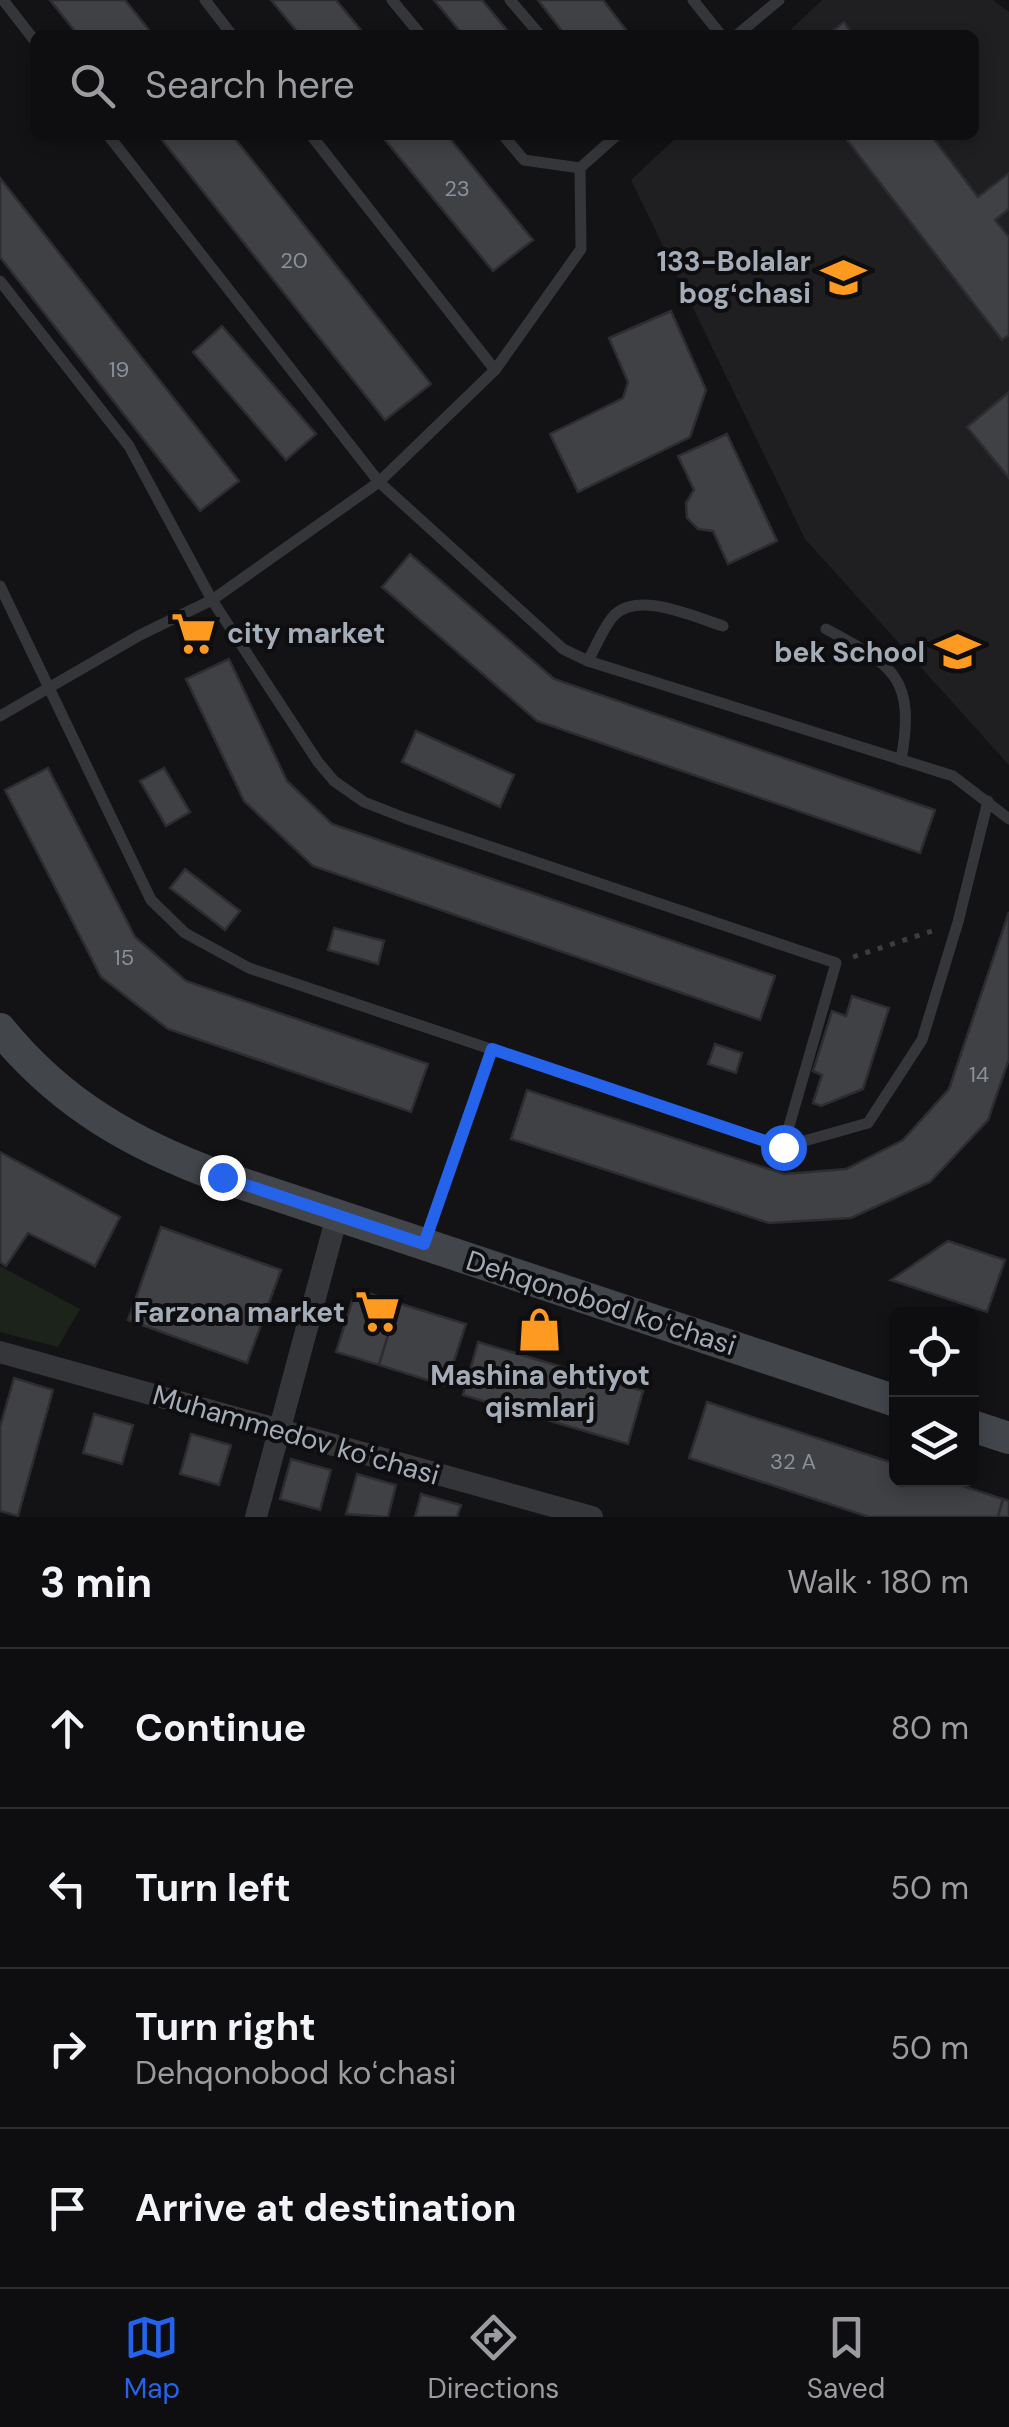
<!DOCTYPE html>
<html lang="en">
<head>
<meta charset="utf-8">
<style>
  body { margin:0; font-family:"DM Sans",sans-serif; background:#1c1c1e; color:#f1f3f6 }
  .controls { position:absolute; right:30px; bottom:30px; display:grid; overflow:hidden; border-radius:15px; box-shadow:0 5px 15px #0003 }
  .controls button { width:90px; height:90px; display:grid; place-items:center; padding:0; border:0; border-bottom:2px solid #2e2e30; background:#0e0e10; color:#f1f3f6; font:50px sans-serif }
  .stop { position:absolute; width:30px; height:30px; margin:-22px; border:8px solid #2563eb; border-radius:50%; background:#fff }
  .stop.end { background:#2563eb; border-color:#fff; box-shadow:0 2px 10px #0008 }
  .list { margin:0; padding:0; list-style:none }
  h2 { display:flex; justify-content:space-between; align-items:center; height:130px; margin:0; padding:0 40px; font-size:42px }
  h2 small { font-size:32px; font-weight:400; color:#9b9c9f }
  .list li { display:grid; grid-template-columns:65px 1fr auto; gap:30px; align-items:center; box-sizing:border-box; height:160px; padding:0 40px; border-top:2px solid #2e2e30 }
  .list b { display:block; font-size:38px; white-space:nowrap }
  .list p { margin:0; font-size:32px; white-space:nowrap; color:#9b9c9f }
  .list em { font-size:32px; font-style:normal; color:#9b9c9f }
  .icon { flex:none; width:55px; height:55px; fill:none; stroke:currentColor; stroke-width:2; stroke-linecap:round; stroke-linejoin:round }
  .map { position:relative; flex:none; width:1009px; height:1517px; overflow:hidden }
  .search { position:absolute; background:#0e0e10; box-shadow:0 5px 15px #0003; left:30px; right:30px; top:30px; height:110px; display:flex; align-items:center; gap:25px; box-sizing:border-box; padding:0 35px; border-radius:15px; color:#9b9c9f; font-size:38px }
  .sheet { height:770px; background:#0e0e10 }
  nav { display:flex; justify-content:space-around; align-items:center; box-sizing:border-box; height:140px; border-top:2px solid #2e2e30; background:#0e0e10; font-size:28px; color:#9b9c9f }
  nav a { display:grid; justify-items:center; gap:5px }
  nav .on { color:#2563eb }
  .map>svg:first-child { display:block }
  .built { fill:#1f1f22 }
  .green { fill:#1b231b }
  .building { fill:#3f4145; stroke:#2d2d31; stroke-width:2.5 }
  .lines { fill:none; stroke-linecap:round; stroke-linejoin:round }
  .path { stroke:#3a3d41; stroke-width:5; stroke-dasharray:5 8; stroke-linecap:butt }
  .service { stroke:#34363a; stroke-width:11 }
  .minor { stroke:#34363a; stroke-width:22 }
  .secondary { stroke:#42454a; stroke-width:32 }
  .route { stroke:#2563eb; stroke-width:12 }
  .labels { text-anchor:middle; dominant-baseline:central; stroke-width:8; stroke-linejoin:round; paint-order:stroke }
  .number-label { font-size:22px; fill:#8a919a }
  .poi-label { font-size:28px; font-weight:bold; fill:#a3acb7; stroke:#0e0e10; text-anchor:end }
  .street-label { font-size:28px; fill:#a3acb7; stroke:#0e0e10 }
</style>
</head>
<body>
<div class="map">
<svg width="1009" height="1517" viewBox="0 0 1009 1517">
  <rect width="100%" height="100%" fill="#131315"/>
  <polygon class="built" points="822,0 993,0 1009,12 1009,765 805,539 631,180 679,135 974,135 974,35 785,35"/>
  <polygon class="green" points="0,1266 80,1309 58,1347 0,1332"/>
  <g class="building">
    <polygon points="50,0 125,0 153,35 78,35"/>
    <polygon points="271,0 336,0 365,35 300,35"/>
    <polygon points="434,0 482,0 511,35 463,35"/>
    <polygon points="538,0 603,0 630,35 565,35"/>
    <polygon points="844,22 853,35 827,35"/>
    <polygon points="158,135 232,135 431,384 385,420"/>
    <polygon points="381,135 447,135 533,240 493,271"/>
    <polygon points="843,135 931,135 978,197 1009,173 1009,209 995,220 1009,237 1009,335 1002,340"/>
    <polygon points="0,178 239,481 200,511 0,257"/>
    <polygon points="671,311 706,390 690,437 578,492 550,434 623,398 628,382 609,338"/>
    <polygon points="222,326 316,434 286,460 193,352"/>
    <polygon points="1009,392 1009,478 967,427"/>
    <polygon points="727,434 777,541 728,564 713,531 698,529 687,518 686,503 694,490 678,456"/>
    <polygon points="410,554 554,679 935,810 920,853 537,721 382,587"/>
    <polygon points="229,659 287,781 332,824 775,976 760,1020 313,866 244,801 186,679"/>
    <polygon points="416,731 514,775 500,807 402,762"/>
    <polygon points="48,768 135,937 186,981 428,1064 411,1112 168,1029 101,977 5,790"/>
    <polygon points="164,768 190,812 166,826 140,781"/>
    <polygon points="185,869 240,911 225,930 170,888"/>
    <polygon points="1009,912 1009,1059 988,1120 930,1182 851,1218 769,1223 511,1139 527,1090 784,1174 846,1169 903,1140 949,1089"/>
    <polygon points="334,928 384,941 378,964 328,950"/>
    <polygon points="852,996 889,1008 863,1089 821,1106 813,1103 822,1075 813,1071 832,1011 846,1016"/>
    <polygon points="715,1044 742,1053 736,1073 708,1064"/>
    <polygon points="0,1152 120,1217 95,1266 28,1233 6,1266 0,1262"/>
    <polygon points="161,1227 281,1270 247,1363 128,1320"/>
    <polygon points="948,1241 1005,1260 987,1312 891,1280"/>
    <polygon points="356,1289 398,1303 379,1365 336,1352"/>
    <polygon points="398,1303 466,1324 446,1386 379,1365"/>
    <polygon points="478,1342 643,1391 628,1444 463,1395"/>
    <polygon points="14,1378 53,1390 18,1516 0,1511 0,1427"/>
    <polygon points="707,1402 896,1464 896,1480 944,1480 1003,1499 998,1517 869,1517 689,1458"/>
    <polygon points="94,1414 133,1425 122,1464 83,1453"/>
    <polygon points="191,1434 231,1445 219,1485 180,1474"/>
    <polygon points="291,1459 331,1470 320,1510 280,1499"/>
    <polygon points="357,1474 396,1485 388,1517 346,1514"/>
    <polygon points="421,1494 461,1505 457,1517 415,1517"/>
    <polygon points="1003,1499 1009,1501 1009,1517 998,1517"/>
  </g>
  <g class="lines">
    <polyline class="path" points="853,957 938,929"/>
    <g class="service">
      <polyline points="3,0 35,41"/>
      <polyline points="205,0 232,35"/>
      <polyline points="392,0 421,35"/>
      <polyline points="510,0 540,35"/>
      <polyline points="693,0 721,35"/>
      <polyline points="737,35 779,0"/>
      <polyline points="108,135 379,482 563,649 588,661 953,776 1009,819"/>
      <polyline points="311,135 495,370"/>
      <polyline points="503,135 524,160 580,168"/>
      <polyline points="0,281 129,446 212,600 318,762 334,781 364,802 405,818 836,963 783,1147"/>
      <polyline points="0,586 151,900 185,933 249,968 783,1147 868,1123 922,1040 958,922 988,801"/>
      <path d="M 826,629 C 894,665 916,678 901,760"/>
      <path d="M 588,661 C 595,648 602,631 611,619 C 634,588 694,617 723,626"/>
      <polyline points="0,716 140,635 212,600 379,482 495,370 581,249 580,168 617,135"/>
      <polyline points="424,1243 492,1049"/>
    </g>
    <g class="minor">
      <polyline points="0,1352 592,1517"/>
      <polyline points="256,1517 337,1216"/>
    </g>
    <g class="secondary">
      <path d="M 0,1029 C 60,1103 133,1145 222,1177 L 896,1401"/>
      <polyline points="972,1426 1009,1438"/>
    </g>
  </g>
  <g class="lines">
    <polyline class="route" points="222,1177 424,1244 492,1049 783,1147"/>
  </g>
  <defs>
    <symbol id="school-bare" viewBox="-9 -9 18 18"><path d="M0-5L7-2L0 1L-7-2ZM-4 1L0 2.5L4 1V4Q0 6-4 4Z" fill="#ff9a21" stroke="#0e0e10" stroke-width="2.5" paint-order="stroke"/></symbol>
    <symbol id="supermarket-bare" viewBox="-9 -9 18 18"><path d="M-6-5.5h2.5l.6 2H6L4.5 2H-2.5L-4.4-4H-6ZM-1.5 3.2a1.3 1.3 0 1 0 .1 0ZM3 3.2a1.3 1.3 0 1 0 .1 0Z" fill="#ff9a21" stroke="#0e0e10" stroke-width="2.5" paint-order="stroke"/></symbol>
    <symbol id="shop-bare" viewBox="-9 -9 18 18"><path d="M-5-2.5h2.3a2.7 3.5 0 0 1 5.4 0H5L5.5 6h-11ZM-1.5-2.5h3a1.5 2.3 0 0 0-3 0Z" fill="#ff9a21" stroke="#0e0e10" stroke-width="2.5" paint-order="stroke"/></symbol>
  </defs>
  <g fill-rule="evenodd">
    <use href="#school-bare" x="812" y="246" width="63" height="63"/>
    <use href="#supermarket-bare" x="162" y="602" width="63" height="63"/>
    <use href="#school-bare" x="926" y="620" width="63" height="63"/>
    <use href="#supermarket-bare" x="346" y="1280" width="63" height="63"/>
    <use href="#shop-bare" x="508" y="1298" width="63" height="63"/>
  </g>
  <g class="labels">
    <g class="number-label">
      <text x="457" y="188">23</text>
      <text x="294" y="260">20</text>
      <text x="119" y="369">19</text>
      <text x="124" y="957">15</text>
      <text x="979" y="1074">14</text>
      <text x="793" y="1461">32 A</text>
    </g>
    <g class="poi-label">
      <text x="811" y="261">133-Bolalar<tspan x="811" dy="32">bogʻchasi</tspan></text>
      <text x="227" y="633" text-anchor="start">city market</text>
      <text x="925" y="652">bek School</text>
      <text x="345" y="1312">Farzona market</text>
      <text x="540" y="1375" text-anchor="middle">Mashina ehtiyot<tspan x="540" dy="32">qismlarj</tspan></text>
    </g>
    <g class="street-label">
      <text transform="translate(601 1303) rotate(18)">Dehqonobod koʻchasi</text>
      <text transform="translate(296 1435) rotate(16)">Muhammedov koʻchasi</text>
    </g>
  </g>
</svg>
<div class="controls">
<button><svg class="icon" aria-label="locate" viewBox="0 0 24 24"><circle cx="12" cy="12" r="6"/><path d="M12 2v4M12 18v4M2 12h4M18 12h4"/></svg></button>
<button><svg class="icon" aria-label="layers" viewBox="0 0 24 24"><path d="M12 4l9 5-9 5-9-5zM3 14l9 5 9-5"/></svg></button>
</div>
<div class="stop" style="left:783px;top:1147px"></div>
<div class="stop end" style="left:222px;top:1177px"></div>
<div class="search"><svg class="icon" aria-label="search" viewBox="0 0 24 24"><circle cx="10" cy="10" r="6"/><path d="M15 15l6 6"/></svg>Search here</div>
</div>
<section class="sheet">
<h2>3 min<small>Walk · 180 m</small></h2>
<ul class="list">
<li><svg class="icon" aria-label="ahead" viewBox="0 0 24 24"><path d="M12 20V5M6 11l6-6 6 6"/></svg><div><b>Continue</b></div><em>80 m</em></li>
<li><svg class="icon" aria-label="left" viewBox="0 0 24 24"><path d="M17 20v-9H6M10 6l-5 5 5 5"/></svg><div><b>Turn left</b></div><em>50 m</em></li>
<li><svg class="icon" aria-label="right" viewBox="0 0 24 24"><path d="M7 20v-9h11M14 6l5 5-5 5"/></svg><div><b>Turn right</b><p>Dehqonobod koʻchasi</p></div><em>50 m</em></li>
<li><svg class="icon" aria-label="arrive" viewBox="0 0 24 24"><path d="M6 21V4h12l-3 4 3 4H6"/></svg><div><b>Arrive at destination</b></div></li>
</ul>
</section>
<nav>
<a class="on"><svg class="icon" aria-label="map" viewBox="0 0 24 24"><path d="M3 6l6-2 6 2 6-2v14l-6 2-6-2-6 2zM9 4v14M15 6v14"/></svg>Map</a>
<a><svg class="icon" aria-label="directions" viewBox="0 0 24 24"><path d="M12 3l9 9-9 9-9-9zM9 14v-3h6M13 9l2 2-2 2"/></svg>Directions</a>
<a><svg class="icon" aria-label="saved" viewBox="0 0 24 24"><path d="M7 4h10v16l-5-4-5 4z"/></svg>Saved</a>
</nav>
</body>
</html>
